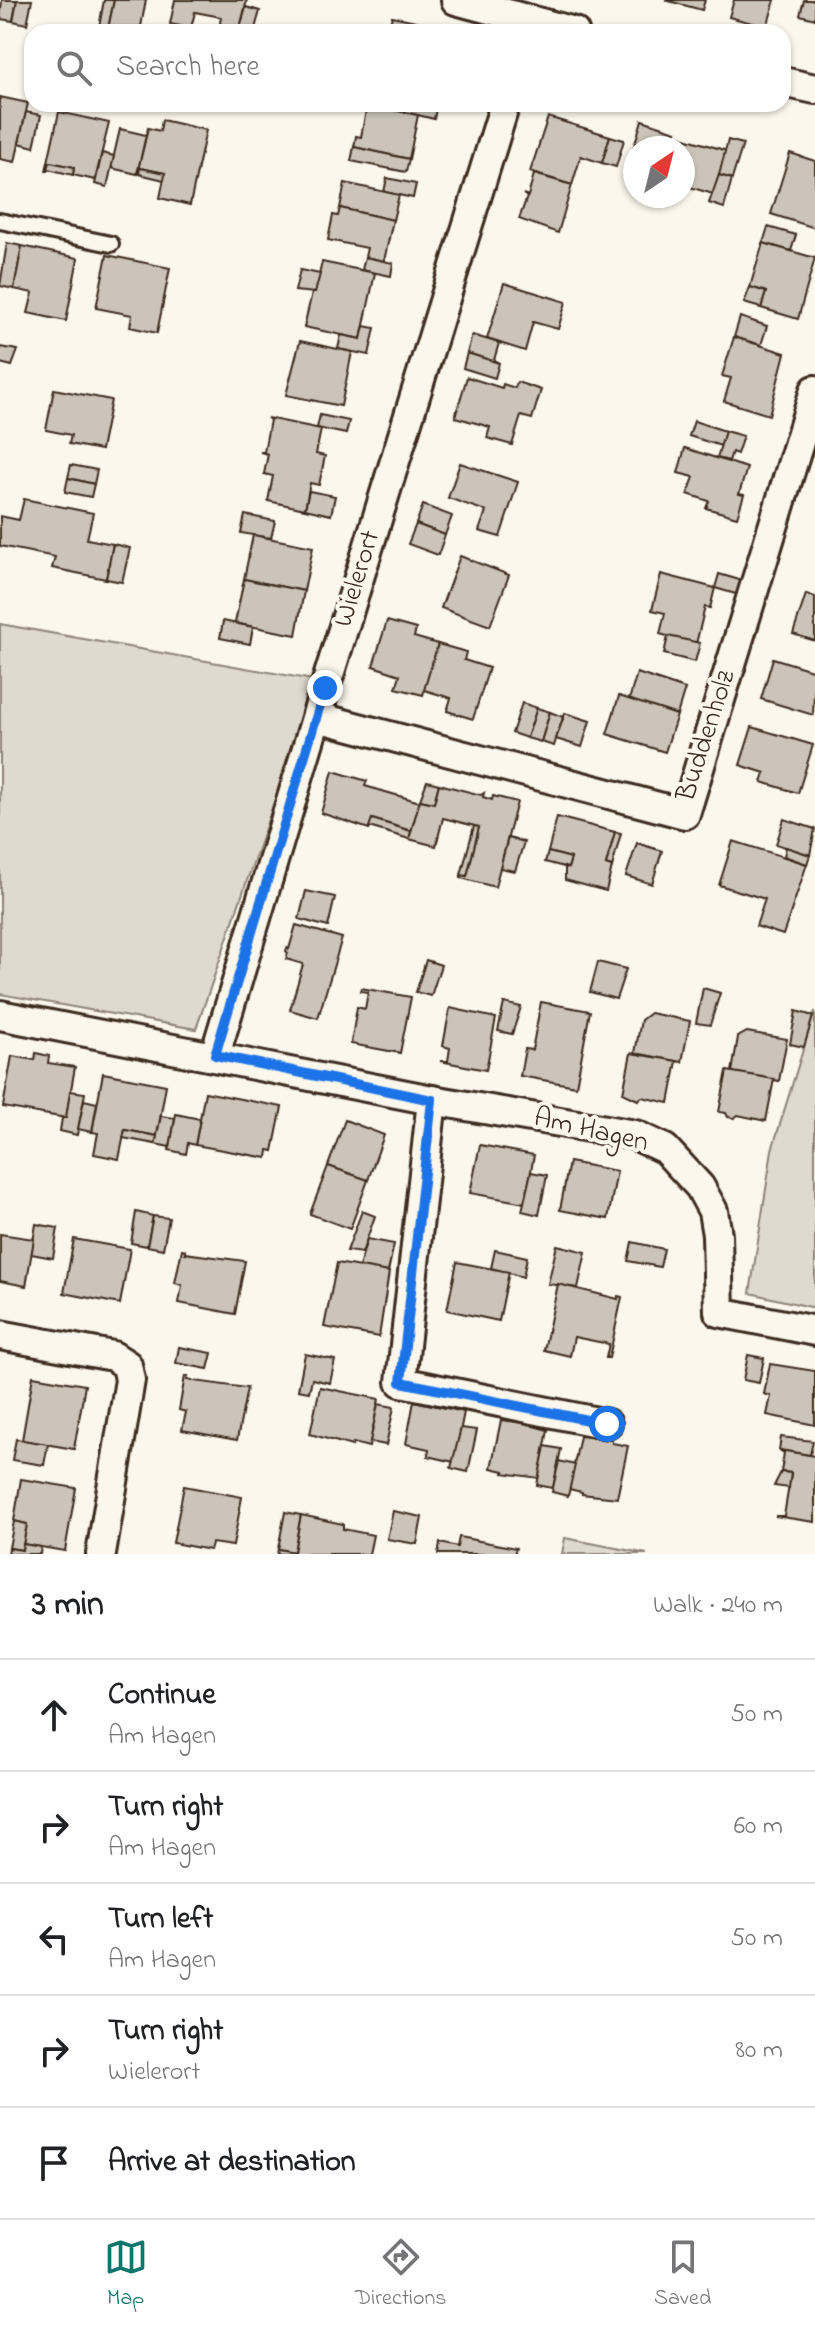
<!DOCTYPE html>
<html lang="en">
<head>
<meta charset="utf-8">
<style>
  body { margin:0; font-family:"Indie Flower",sans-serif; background:#f2f2f2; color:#202124 }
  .compass { position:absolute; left:623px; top:136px; width:72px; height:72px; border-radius:50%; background:#fff; box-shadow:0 2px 6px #0004; rotate:35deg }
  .stop { position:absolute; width:24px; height:24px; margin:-18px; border:6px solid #1a73e8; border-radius:50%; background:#fff }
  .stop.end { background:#1a73e8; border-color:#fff; box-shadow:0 2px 8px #0008 }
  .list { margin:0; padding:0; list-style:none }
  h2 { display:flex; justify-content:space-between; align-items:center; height:104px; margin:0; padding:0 32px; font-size:34px }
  h2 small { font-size:26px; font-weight:400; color:#757577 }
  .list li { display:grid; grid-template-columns:52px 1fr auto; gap:24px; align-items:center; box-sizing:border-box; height:112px; padding:0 32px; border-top:2px solid #e0e0e0 }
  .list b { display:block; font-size:30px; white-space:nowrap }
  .list p { margin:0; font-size:26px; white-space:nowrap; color:#757577 }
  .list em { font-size:26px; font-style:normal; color:#757577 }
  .icon { flex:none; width:44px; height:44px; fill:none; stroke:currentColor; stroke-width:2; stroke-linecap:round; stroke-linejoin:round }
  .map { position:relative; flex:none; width:815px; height:1554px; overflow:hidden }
  .search { position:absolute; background:#fff; box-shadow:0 2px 6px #0004; left:24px; right:24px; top:24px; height:88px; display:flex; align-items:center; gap:20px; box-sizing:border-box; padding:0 28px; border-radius:24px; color:#757577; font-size:30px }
  .sheet { height:664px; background:#fff }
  nav { display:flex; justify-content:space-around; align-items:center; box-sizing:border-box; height:112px; border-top:2px solid #e0e0e0; background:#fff; font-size:22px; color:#757577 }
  nav a { display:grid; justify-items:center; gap:4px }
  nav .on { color:#0f766e }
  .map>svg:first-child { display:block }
  .green { fill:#dfd9ce; stroke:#8d8276; stroke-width:2 }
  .building { fill:#ccc4b9; stroke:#3b2a1e; stroke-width:2 }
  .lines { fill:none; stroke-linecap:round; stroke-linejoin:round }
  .lane-casing { stroke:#3b2a1e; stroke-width:20 }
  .street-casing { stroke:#3b2a1e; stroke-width:34 }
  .lane { stroke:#fbf7ec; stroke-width:14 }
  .street { stroke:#fbf7ec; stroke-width:28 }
  .route { stroke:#1a73e8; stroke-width:10 }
  .labels { text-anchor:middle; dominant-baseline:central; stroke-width:8; stroke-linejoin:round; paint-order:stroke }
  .street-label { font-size:28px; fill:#3b2a1e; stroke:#fbf7ec }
</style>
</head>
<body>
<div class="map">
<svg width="815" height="1554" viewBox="0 0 815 1554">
  <rect width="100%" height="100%" fill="#fbf7ec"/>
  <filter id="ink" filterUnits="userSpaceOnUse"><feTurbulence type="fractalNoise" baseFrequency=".0125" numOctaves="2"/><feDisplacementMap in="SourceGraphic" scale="16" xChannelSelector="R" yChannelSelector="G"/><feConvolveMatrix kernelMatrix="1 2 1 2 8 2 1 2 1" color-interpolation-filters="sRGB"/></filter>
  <g filter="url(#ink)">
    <g class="green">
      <polygon points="0,624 313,680 304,715 196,1029 0,994"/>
      <polygon points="815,1011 815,1308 750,1293 772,1150"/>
      <polygon points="565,1538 647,1554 562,1554"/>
    </g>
    <g class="building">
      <polygon points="2,0 17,0 13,21 0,19"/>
      <polygon points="17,0 32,0 27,24 13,21"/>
      <polygon points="104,0 114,0 108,29 99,27"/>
      <polygon points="114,0 146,0 140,32 108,29"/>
      <polygon points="175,0 247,0 239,32 239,29 232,27 232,32 219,29 221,17 195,12 191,28 170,24"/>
      <polygon points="665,0 705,0 702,10"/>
      <polygon points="734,0 775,0 767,27 729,17"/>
      <polygon points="804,0 815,0 815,19 800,15"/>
      <polygon points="246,7 260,11 254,32 239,32"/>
      <polygon points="392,16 444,27 443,32 388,32"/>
      <polygon points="0,97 28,103 15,162 0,159"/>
      <polygon points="406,104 437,104 434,119 405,112"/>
      <polygon points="367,105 418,115 409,159 354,147 356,136 361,137"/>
      <polygon points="26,112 41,115 34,147 19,143"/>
      <polygon points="59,112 109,123 95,180 73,175 74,167 50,162 48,171 46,171"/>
      <polygon points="548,117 610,136 602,163 581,156 572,185 530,172"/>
      <polygon points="162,120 206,130 190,205 160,198 165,173 140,168 137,174 148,128 160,131"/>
      <polygon points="642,120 676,131 675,135 727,151 713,194 683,185 683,148 635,148 635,165 629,163"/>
      <polygon points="120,129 146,135 137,174 111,168"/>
      <polygon points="610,136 624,140 616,167 602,163"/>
      <polygon points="728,140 743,144 732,179 719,175"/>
      <polygon points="354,147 409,159 406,172 351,161"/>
      <polygon points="102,153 114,156 107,187 95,184"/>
      <polygon points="790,153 815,161 815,228 771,214"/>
      <polygon points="50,162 74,167 73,175 48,169"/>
      <polygon points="140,168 165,173 164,180 139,174"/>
      <polygon points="534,174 572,185 558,233 519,219 527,197 523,194 528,196"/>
      <polygon points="719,175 732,179 724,208 709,203"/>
      <polygon points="387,178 416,184 413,198 384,192"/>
      <polygon points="345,183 399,195 393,220 340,208"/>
      <polygon points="340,208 393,220 384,261 365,257 367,248 328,240 333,215 338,216"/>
      <polygon points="768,227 796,235 791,251 763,243"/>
      <polygon points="7,243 22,246 14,289 0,286"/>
      <polygon points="763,243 815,258 798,319 761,308 766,292 750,287"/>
      <polygon points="22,246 78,258 66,321 28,313 33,293 14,289"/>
      <polygon points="107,255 170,268 157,333 130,327 132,315 96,308"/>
      <polygon points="365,257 393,263 391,276 362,270"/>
      <polygon points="322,262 375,273 361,339 304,327 312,293 315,293"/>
      <polygon points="300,270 320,274 315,293 295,291"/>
      <polygon points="504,283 566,302 558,329 533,322 525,351 487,339"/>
      <polygon points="750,287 766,292 761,308 744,303"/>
      <polygon points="740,317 767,326 761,345 734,337"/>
      <polygon points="364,326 375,328 369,355 338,349 341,335 361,339"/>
      <polygon points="472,335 499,343 494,360 499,363 467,353"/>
      <polygon points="734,337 785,353 769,415 724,401 731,378 722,376"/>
      <polygon points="300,341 352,352 341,406 286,395"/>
      <polygon points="0,347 18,350 12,366 0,363"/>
      <polygon points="467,353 499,363 495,378 463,368"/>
      <polygon points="467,377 502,388 503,384 515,388 517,382 541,390 532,419 521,416 512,445 487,438 490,427 455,417"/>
      <polygon points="54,389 111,400 101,450 69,444 71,435 46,430"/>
      <polygon points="320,415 349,421 346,434 317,428"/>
      <polygon points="267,418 321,429 316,454 325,456 319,485 310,483 305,509 268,501 273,476 264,474 268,454 260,452 264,452 270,420"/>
      <polygon points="694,421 725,431 721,446 689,436"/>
      <polygon points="725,431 743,436 737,454 732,452 729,461 717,458"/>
      <polygon points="685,448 747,468 739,494 744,495 737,517 706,508 709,501 688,494 694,477 678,473"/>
      <polygon points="460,463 518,482 500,537 479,531 486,511 448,498"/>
      <polygon points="71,465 97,470 94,484 68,478"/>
      <polygon points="68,478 94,484 91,497 65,492"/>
      <polygon points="309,491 335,496 331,515 305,509"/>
      <polygon points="24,499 93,513 87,539 113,544 106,579 52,568 55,557 0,546 0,516 19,520"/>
      <polygon points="423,505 452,516 445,535 416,524"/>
      <polygon points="245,515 275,521 271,538 241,533"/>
      <polygon points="416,524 445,535 438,555 408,544"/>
      <polygon points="253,535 313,547 304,591 244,579"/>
      <polygon points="113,544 130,548 122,582 106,579"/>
      <polygon points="460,556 509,575 490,626 441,608"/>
      <polygon points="661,574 715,588 710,608 705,607 696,644 660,634 665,613 652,610"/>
      <polygon points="719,574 743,581 739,595 715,588"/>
      <polygon points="244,579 304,591 296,635 235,623"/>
      <polygon points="806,594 815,597 815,641 793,634"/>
      <polygon points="223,621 253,627 250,644 220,638"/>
      <polygon points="387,621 416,629 414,637 438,644 423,695 396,688 400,675 373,666"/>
      <polygon points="668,636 700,643 695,662 664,654"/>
      <polygon points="438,644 466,652 464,660 489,668 473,719 447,711 451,698 424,690"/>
      <polygon points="773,658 815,671 813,715 761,699"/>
      <polygon points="637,673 685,689 677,715 629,700"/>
      <polygon points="619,696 677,715 665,752 607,734"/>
      <polygon points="522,703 537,708 527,738 512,733"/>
      <polygon points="537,708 550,712 541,742 527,738"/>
      <polygon points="550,712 563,717 554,746 541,742"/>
      <polygon points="565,713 590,721 582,747 556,739"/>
      <polygon points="752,727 813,745 798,793 762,782 765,773 740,765"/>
      <polygon points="333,771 367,781 365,786 420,802 411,831 372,819 369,829 321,813"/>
      <polygon points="427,781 439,784 434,803 420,800"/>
      <polygon points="439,784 481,795 484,793 483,797 492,800 493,796 517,802 495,887 461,878 461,875 467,876 479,827 443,818 436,846 409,839 420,800 434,803"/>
      <polygon points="557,817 615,832 606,865 612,867 606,891 565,880 565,867 568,868 571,858 548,852"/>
      <polygon points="372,819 411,831 409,839 369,827"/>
      <polygon points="784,819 815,829 810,855 776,844"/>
      <polygon points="474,826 479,827 467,876 461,875"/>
      <polygon points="615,832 621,833 612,867 606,865"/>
      <polygon points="508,838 524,842 515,871 500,868"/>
      <polygon points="733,841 807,864 783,935 756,926 765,899 719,885"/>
      <polygon points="637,843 662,851 652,884 626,876"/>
      <polygon points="786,847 810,855 807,864 784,856"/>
      <polygon points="548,852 571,858 568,868 545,862"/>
      <polygon points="306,891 335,897 328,927 299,919"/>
      <polygon points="296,925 342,938 318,1018 290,1010 303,964 286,959 288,953 286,951 287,948 289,949"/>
      <polygon points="426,960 441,965 431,996 416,992"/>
      <polygon points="598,962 626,969 616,999 590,992"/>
      <polygon points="361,988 411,997 400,1053 351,1044 357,1007 365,1009 368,992 360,991"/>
      <polygon points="703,988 720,993 710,1025 696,1023"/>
      <polygon points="541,1002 590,1011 576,1086 520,1076 525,1049 532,1050"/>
      <polygon points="504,1003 521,1007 512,1034 498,1031"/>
      <polygon points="450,1008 496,1018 486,1070 440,1061 448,1061 450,1048 443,1046"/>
      <polygon points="796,1011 813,1016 804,1047 790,1044"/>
      <polygon points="650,1013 690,1021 682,1062 635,1053 641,1020"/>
      <polygon points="747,1032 787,1039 779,1081 732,1072 738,1037"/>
      <polygon points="36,1053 49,1056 48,1063 75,1067 66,1118 3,1107 12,1056 35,1060"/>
      <polygon points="631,1053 677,1061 669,1103 642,1097 638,1100 623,1093"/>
      <polygon points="727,1071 774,1079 766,1121 738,1115 734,1118 728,1117 726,1113 719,1112"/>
      <polygon points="103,1073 166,1085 157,1136 125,1130 119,1159 94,1154 98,1133 92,1132"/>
      <polygon points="70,1091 85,1093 77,1135 60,1131 62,1118 66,1118"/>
      <polygon points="205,1092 282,1107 273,1151 268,1150 267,1158 195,1145"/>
      <polygon points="84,1100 97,1103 92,1132 78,1129"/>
      <polygon points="176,1114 200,1119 195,1145 188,1143 186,1154 169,1150"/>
      <polygon points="161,1116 175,1118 170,1147 155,1144"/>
      <polygon points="345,1120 384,1135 368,1180 328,1166"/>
      <polygon points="125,1130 157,1136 155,1144 123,1138"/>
      <polygon points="480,1145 534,1155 525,1203 470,1193"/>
      <polygon points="569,1162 617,1171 608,1219 560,1210"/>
      <polygon points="328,1166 368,1180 350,1229 310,1214"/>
      <polygon points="531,1172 547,1175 539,1215 522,1211"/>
      <polygon points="362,1211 375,1216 362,1253 347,1251"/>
      <polygon points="136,1212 153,1216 147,1246 131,1243"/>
      <polygon points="153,1216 169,1218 163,1249 147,1246"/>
      <polygon points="36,1224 58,1228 53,1258 31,1254"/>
      <polygon points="0,1234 34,1239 26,1286 0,1281"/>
      <polygon points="74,1239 130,1249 120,1304 64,1293"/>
      <polygon points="367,1239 394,1244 388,1272 359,1267"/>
      <polygon points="632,1242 664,1249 660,1267 628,1261"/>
      <polygon points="557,1245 586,1252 578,1288 548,1284"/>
      <polygon points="182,1249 185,1250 185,1253 245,1261 235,1314 179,1303 182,1285 175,1283"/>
      <polygon points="495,1250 527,1257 523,1277 491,1268"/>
      <polygon points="457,1262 509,1272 499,1321 447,1310"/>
      <polygon points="337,1263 389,1272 379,1337 324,1327"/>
      <polygon points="558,1284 618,1299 618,1296 622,1297 609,1358 606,1358 609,1344 574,1337 570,1356 544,1350"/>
      <polygon points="179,1347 212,1353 208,1369 176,1363"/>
      <polygon points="305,1354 335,1360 330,1383 312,1379 309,1392 298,1390"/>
      <polygon points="748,1355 764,1358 759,1383 743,1380"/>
      <polygon points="770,1364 815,1371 815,1425 767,1415 771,1396 764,1394"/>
      <polygon points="33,1376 85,1385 74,1449 22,1440"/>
      <polygon points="185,1376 188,1376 187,1380 247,1388 237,1440 182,1430 186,1412 179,1410"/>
      <polygon points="320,1387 379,1399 369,1447 353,1443 352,1446 310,1434"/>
      <polygon points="414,1401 464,1412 454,1462 428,1456 429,1449 406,1444"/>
      <polygon points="378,1404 394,1407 386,1445 370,1442"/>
      <polygon points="501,1420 533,1424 533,1426 548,1430 539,1478 503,1473 504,1471 491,1468"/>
      <polygon points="461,1428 477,1430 468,1472 451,1468"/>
      <polygon points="580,1436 612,1440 612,1443 628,1446 617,1498 582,1494 582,1492 569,1489"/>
      <polygon points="781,1437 813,1441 810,1455 779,1450"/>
      <polygon points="16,1439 48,1444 44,1465 12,1460"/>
      <polygon points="545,1446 561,1449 553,1488 537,1485"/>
      <polygon points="779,1450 815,1456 815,1522 775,1516 784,1516 791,1473 781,1472 784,1453"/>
      <polygon points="559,1461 575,1465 568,1496 552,1492"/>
      <polygon points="781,1472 791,1473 789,1488 774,1486"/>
      <polygon points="21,1479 76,1488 65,1551 23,1544 27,1524 14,1521"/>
      <polygon points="184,1486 242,1497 233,1546 212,1543 210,1550 173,1543"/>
      <polygon points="393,1511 422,1517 417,1544 387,1539"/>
      <polygon points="285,1512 301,1515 294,1552 278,1549"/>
      <polygon points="301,1515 343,1524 343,1529 373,1535 369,1554 277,1554 278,1549 294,1552"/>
      <polygon points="14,1521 27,1524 22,1550 9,1548"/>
      <polygon points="459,1537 516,1548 514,1554 438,1554 440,1543 457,1547"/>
      <polygon points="23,1544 41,1547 40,1554 8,1554 9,1548 22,1550"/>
    </g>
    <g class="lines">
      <defs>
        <polyline id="lane" points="0,221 111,244"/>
        <g id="street">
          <polyline points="456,0 574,32"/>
          <polyline points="783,82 815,89"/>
          <polyline points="317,717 685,814 815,390"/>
          <polyline points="0,1015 432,1100 635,1135 665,1149 700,1187 713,1211 717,1235 719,1312 815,1331"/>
          <polyline points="215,1055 325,688 505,104"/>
          <polyline points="432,1100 401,1382 607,1424"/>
          <polyline points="0,1335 113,1356 127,1365 130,1380 101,1554"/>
        </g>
      </defs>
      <use href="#lane" class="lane-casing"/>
      <use href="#street" class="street-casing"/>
      <use href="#lane" class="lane"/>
      <use href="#street" class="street"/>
    </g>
  </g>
  <g class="lines" filter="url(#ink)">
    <polyline class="route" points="325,688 215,1055 432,1100 401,1382 607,1424"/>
  </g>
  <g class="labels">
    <g class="street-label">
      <text transform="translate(358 579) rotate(-73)">Wielerort</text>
      <text transform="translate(707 736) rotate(-72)">Buddenholz</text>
      <text transform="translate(591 1131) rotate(13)">Am Hagen</text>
    </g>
  </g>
</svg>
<svg class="compass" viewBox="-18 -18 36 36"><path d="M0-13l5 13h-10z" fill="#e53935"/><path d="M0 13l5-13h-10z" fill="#757577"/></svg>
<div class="stop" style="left:607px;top:1424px"></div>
<div class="stop end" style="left:325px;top:688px"></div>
<div class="search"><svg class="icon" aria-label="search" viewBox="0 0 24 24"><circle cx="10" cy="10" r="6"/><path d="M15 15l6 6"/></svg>Search here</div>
</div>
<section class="sheet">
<h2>3 min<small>Walk · 240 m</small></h2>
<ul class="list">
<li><svg class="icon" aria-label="ahead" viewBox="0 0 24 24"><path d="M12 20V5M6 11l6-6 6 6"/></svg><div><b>Continue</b><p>Am Hagen</p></div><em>50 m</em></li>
<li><svg class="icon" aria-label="right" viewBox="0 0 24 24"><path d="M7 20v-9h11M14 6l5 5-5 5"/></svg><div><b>Turn right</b><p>Am Hagen</p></div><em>60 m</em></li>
<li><svg class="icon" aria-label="left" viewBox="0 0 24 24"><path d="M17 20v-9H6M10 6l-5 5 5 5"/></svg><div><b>Turn left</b><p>Am Hagen</p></div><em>50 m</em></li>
<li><svg class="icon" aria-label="right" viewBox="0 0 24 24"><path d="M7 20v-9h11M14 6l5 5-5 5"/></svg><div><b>Turn right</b><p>Wielerort</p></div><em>80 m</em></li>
<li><svg class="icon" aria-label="arrive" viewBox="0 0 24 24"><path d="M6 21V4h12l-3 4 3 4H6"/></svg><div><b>Arrive at destination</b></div></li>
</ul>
</section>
<nav>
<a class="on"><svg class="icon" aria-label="map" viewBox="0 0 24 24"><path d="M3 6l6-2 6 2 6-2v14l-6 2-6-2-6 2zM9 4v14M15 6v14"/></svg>Map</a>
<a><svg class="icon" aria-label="directions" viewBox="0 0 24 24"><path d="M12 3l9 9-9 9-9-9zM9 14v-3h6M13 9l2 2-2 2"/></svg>Directions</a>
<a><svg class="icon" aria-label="saved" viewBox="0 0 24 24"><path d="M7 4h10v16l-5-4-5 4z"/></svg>Saved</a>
</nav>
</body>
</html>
